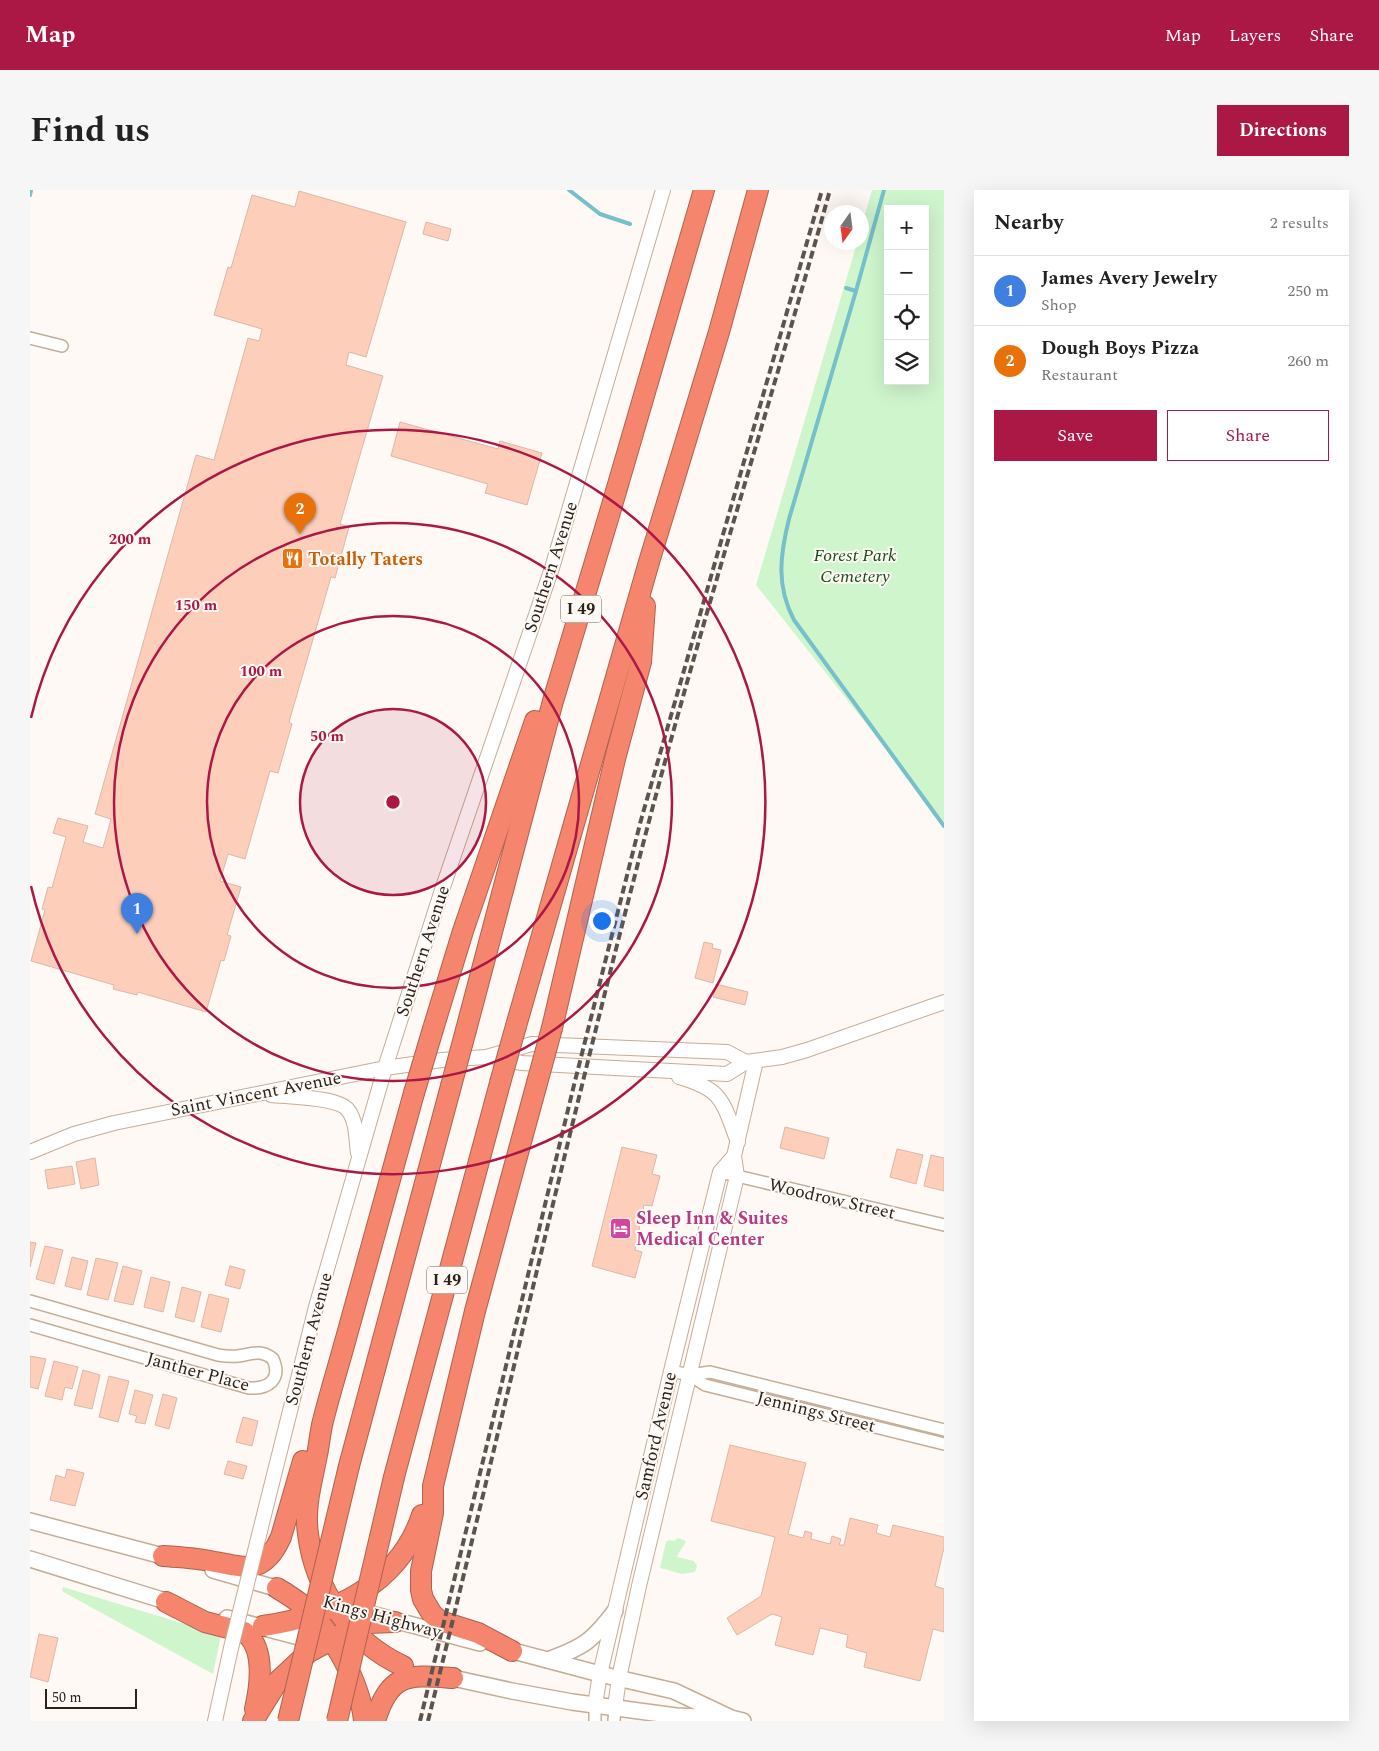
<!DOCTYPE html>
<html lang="en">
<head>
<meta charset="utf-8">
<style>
  body { margin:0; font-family:Spectral,serif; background:#f6f6f6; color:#222 }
  .controls { position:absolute; right:15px; top:15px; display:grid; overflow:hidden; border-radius:0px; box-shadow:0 5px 20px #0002 }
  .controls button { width:45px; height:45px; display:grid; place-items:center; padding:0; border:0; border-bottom:1px solid #e0e0e0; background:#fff; color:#222; font:25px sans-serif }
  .compass { position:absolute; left:794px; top:15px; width:45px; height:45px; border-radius:50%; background:#fff; box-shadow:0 5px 20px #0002; rotate:194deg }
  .scale { position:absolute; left:15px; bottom:12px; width:92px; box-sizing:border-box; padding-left:5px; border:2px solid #2b2219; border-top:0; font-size:14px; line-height:18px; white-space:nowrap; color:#2b2219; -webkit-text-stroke:4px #fef9f4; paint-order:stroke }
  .you { position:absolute; left:571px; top:730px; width:18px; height:18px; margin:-12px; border:4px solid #fff; border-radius:50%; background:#1a73e8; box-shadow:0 0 0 8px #1a73e833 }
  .badge { display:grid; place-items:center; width:32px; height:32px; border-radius:50%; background:#ac1845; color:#fff; font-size:16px; font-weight:700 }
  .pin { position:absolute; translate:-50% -41px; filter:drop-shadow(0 1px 2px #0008) }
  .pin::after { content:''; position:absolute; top:26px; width:18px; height:15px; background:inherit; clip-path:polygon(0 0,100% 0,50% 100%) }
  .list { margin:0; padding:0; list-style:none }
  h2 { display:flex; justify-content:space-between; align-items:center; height:65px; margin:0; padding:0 20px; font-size:21px }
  h2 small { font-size:16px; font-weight:400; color:#767676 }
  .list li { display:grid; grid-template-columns:32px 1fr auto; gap:15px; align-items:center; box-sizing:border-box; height:70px; padding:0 20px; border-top:1px solid #e0e0e0 }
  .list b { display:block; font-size:19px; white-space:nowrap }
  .list p { margin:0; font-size:16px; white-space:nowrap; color:#767676 }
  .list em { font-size:16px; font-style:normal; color:#767676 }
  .actions { display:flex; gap:10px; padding:15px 20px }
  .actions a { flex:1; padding:11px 0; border:1px solid #ac1845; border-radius:0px; text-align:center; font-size:18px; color:#ac1845 }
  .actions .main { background:#ac1845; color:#fff }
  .icon { flex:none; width:28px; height:28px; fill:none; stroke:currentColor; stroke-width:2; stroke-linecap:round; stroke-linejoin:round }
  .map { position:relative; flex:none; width:914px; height:1531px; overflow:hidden; border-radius:0px }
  header { display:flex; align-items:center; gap:30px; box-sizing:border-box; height:70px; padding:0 25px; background:#ac1845; color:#fff }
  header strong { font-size:24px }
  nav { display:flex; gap:28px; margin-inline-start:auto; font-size:18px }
  .intro { display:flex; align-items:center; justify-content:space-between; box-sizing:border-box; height:120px; padding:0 30px }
  h1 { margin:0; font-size:35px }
  .button { padding:12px 22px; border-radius:0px; background:#ac1845; color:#fff; font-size:18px; font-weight:700 }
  main { display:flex; gap:30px; padding:0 30px }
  aside { flex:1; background:#fff; border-radius:0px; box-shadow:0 5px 20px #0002 }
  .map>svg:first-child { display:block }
  .green { fill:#cff5cd; fill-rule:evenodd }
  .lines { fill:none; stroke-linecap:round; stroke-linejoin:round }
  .stream { stroke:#77c0cb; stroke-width:4 }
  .building { fill:#fdcfbb; stroke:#d8b9ab }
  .minor-casing { stroke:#c5ad97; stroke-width:14 }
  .tertiary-casing { stroke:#c5ad97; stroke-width:16 }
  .secondary-casing { stroke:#c5ad97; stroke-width:18 }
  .motorway-casing { stroke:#ae6250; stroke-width:22 }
  .minor { stroke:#fff; stroke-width:11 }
  .tertiary { stroke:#fff; stroke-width:14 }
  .secondary { stroke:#fff; stroke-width:15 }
  .motorway { stroke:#f5856d; stroke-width:20 }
  .rail { stroke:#5d554d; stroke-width:4; stroke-dasharray:8 4; stroke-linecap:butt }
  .tertiary-bridge-casing { stroke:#c5ad97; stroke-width:16; stroke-linecap:butt }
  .motorway-bridge-casing { stroke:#ae6250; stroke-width:22; stroke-linecap:butt }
  .tertiary-bridge { stroke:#fff; stroke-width:14 }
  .motorway-bridge { stroke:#f5856d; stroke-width:20 }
  .ring { fill:none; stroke:#ac1845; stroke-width:2.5 }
  .labels { text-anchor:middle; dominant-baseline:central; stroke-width:4; stroke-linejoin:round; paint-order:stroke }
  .shield { fill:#fef9f4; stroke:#6a625b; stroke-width:1 }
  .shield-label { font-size:16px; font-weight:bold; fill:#2b2219 }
  .park-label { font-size:18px; font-style:italic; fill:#144e17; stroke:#fef9f4 }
  .food-label { font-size:18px; font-weight:bold; fill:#c56008; stroke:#fef9f4; text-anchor:start }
  .street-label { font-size:18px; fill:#2b2219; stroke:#fef9f4 }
  .hotel-label { font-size:18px; font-weight:bold; fill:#b23c85; stroke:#fef9f4; text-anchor:start }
  .centre { fill:#ac1845; stroke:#fef9f4; stroke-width:2.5 }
  .ring-label { font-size:15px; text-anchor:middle; font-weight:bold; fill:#ac1845; stroke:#fef9f4; stroke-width:4; stroke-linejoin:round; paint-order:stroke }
</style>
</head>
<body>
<header>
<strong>Map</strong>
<nav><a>Map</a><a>Layers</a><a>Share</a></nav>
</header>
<div class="intro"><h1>Find us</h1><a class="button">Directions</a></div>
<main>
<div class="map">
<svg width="914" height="1531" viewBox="0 0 914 1531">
  <rect width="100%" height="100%" fill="#fef9f4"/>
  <g class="green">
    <path d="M 842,0 L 914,0 L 914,632 L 726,395 L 827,53 L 832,52 L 832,35 ZM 858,19 L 895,19 L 895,191 L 858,191 Z"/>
    <path d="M 648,1348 L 656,1351 C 654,1357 649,1361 647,1367 L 664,1371 L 667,1376 L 665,1382 L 652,1384 L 630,1378 L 636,1352 L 639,1350 L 644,1351 Z"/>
    <polygon points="33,1397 191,1445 183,1484 37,1404 32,1401"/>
  </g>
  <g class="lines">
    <g class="stream">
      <polyline points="539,0 570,24 600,34"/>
      <path d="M 854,0 L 826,101 L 759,329 C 750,365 746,396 764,430 L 914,636"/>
      <polyline points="0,5 1,0"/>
      <polyline points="816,98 826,101"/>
    </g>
  </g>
  <g class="building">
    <polygon points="269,1 376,32 336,167 319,162 316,175 353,186 310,334 319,337 305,388 301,387 259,532 262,534 248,583 240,581 215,669 198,664 190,691 211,697 197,745 201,746 194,771 191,770 176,822 108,802 107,805 83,799 84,795 1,771 15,720 12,719 18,697 22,698 36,647 23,643 28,628 58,636 53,652 73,658 81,629 65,624 166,265 184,270 218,148 229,151 232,139 184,125 198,77 201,78 222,5 265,17"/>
    <polygon points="396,32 421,39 418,51 393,44"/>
    <polygon points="370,232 468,259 470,251 512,263 497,315 455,303 458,294 361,266"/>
    <polygon points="674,752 683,754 682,758 691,760 683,793 665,788"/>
    <polygon points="686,794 718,802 715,815 683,807"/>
    <polygon points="755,937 799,948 794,969 750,958"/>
    <polygon points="592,957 627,965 622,984 630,986 622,1016 614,1015 605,1060 612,1062 605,1088 562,1076"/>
    <polygon points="867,959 893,965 886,994 860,987"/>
    <polygon points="901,965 914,968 914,1001 894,996"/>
    <polygon points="65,968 69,995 51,999 46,972"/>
    <polygon points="42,976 45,994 18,999 15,980"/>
    <polygon points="0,1052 6,1053 0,1077"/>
    <polygon points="15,1056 33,1060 24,1094 6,1089"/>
    <polygon points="42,1067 58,1071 51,1100 35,1096"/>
    <polygon points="66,1068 88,1073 78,1110 57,1105"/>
    <polygon points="93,1076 112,1081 103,1115 84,1111"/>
    <polygon points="200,1076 215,1080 210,1099 195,1095"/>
    <polygon points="121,1087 140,1092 133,1122 114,1117"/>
    <polygon points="152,1097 171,1102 164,1132 145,1127"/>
    <polygon points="179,1104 199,1109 191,1142 171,1137"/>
    <polygon points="0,1166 16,1169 8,1199 0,1197"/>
    <polygon points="24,1171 48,1177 42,1199 35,1197 32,1210 15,1206"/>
    <polygon points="53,1180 70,1185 62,1219 44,1215"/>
    <polygon points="79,1186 99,1191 88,1232 69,1227"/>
    <polygon points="105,1200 123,1205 115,1234 105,1232 107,1226 99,1224"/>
    <polygon points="133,1204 147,1208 139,1239 125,1235"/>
    <polygon points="213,1227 228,1231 222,1256 206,1252"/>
    <polygon points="700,1255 776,1273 758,1344 773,1348 775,1341 782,1343 781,1349 800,1354 802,1346 811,1349 809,1355 814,1355 820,1328 848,1335 846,1343 860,1347 863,1335 914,1347 914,1358 905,1396 914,1399 914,1442 903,1439 890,1491 834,1477 837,1463 816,1457 818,1445 790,1438 783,1465 745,1455 752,1427 742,1424 707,1445 697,1428 731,1406 745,1347 681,1331"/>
    <polygon points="198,1271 217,1276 213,1289 194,1284"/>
    <polygon points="37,1279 54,1283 45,1316 20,1310 26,1285 35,1288"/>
    <polygon points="9,1444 28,1448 18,1492 0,1487"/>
  </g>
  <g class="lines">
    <defs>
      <g id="minor">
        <polyline points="0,148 32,156"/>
        <polyline points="690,982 914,1035"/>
        <path d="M 0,1111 L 188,1165 C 194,1166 201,1167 208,1166 C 222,1164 231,1159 243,1169 C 252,1190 238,1199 219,1198 L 0,1135"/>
        <polyline points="641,1181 660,1185 675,1195 914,1254"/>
        <polyline points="660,1185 680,1182 914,1240"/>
        <polyline points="565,1515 565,1531"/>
        <polyline points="584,1531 585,1517"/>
      </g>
      <g id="tertiary">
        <polyline points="468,869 492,873 697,884 716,872 752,867 777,860 914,812"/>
        <path d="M 649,887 C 694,900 692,911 708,952"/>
        <path d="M 241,905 C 259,907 308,907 318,920 C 327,932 326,949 328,963"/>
        <polyline points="0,962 44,944 84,933 355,878 412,870 456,867 502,854 697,862 716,872"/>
        <polyline points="230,1341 286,1117 355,878 413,697 522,378 633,0"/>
        <polyline points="565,1515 570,1484 641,1181 690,982 704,966"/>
        <polyline points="585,1517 589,1488 609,1396 707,986 704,966 726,871"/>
        <polyline points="185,1531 201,1458"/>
      </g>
      <g id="secondary">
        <polyline points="0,1331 144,1369"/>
        <polyline points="0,1369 145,1414"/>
        <polyline points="183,1380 256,1401"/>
        <polyline points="300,1413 450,1453"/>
        <polyline points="197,1428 288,1452"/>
        <polyline points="472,1458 570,1484 644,1501 701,1528 713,1531"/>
        <path d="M 518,1470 C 554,1457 562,1451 585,1421"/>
        <polyline points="414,1486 482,1501 542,1512 646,1526 695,1528"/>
      </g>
      <g id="motorway">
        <polyline points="486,836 619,372 689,142 728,0"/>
        <polyline points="522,838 585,569 611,472 615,416"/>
        <polyline points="403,839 433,741 505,531"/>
        <polyline points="436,840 523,511 580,322 674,0"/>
        <polyline points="319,1276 421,896"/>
        <polyline points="364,1287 470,893"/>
        <path d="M 133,1366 C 149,1367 165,1368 180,1371 C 214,1377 233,1387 251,1347 L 273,1271"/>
        <path d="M 247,1398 C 257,1404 267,1410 276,1418 C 302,1442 331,1495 334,1531"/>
        <path d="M 136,1412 L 175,1432 L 214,1442 C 236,1457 230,1497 225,1519"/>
        <path d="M 233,1436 C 301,1426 369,1395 392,1325"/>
        <polyline points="482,1461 448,1443 410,1431 402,1424 393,1409 391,1400 391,1381 403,1323 403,1296 445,1121 507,893"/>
        <path d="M 373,1476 C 321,1452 285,1401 278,1344 C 274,1317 282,1291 287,1265 C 289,1255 290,1245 292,1235 C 298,1210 306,1184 313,1159 C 337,1073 361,988 384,903"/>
        <polyline points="223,1531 248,1491 279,1462 325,1437 339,1433 365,1432"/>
        <path d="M 345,1531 C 360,1482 378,1485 423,1488"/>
      </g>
    </defs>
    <use href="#minor" class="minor-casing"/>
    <use href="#tertiary" class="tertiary-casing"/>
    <use href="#secondary" class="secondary-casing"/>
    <use href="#motorway" class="motorway-casing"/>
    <use href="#minor" class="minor"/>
    <use href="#tertiary" class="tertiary"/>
    <use href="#secondary" class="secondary"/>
    <use href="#motorway" class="motorway"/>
    <g class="rail">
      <polyline points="390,1531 544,895 611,630 792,0"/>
      <path d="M 398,1531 C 472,1232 540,932 618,635 C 674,422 741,212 800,0"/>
    </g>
    <defs>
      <polyline id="tertiary-bridge" points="201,1458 230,1341"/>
      <g id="motorway-bridge">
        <polyline points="470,893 486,836"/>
        <polyline points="507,893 522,838"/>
        <polyline points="421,896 436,840"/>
        <polyline points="384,903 403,839"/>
        <polyline points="258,1531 319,1276"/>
        <polyline points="307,1531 364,1287"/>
      </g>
    </defs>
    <use href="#tertiary-bridge" class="tertiary-bridge-casing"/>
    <use href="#motorway-bridge" class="motorway-bridge-casing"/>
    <use href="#tertiary-bridge" class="tertiary-bridge"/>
    <use href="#motorway-bridge" class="motorway-bridge"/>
  </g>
  <circle cx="363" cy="612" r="93" fill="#ac1845" fill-opacity=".12"/>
  <g class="ring">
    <circle cx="363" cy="612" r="93"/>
    <circle cx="363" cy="612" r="186"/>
    <circle cx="363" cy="612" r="279"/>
    <path d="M1 528A372 372 0 1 1 1 696"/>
  </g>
  <defs>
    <symbol id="restaurant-square" viewBox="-11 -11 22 22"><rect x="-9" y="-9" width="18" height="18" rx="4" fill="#e8710a" stroke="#fef9f4"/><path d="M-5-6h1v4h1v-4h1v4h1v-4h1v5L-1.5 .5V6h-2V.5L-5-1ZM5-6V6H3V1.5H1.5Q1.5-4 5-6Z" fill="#fff"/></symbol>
    <symbol id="hotel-square" viewBox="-11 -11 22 22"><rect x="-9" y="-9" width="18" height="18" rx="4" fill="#d1479c" stroke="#fef9f4"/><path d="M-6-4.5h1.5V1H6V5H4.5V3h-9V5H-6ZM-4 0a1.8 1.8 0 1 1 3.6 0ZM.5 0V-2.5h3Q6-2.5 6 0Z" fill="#fff"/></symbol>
  </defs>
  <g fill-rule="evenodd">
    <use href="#restaurant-square" x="250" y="356" width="25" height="25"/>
    <use href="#hotel-square" x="578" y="1026" width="25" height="25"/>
  </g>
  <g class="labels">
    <g class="shield">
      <rect x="531" y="405.5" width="40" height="27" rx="4"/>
      <rect x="397" y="1076.5" width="40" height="27" rx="4"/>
    </g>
    <g class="shield-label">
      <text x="551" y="419">I 49</text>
      <text x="417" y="1090">I 49</text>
    </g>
    <g class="park-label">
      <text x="825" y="365">Forest Park<tspan x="825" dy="21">Cemetery</tspan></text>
    </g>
    <g class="food-label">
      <text x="278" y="369">Totally Taters</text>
    </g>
    <g class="street-label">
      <text transform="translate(521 377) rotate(-72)">Southern Avenue</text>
      <text transform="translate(393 761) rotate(-72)">Southern Avenue</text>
      <text transform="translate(226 904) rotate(-11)">Saint Vincent Avenue</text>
      <text transform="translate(802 1009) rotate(13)">Woodrow Street</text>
      <text transform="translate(279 1149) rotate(-75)">Southern Avenue</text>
      <text transform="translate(168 1182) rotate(15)">Janther Place</text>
      <text transform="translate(786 1222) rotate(14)">Jennings Street</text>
      <text transform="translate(626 1246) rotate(-77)">Samford Avenue</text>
      <text transform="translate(352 1427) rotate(15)">Kings Highway</text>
    </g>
    <g class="hotel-label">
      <text x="606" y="1028">Sleep Inn &amp; Suites<tspan x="606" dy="21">Medical Center</tspan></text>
    </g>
  </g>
  <circle cx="363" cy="612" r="8" class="centre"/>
  <g class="ring-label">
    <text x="100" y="354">200 m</text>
    <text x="166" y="420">150 m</text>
    <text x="231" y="486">100 m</text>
    <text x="297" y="551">50 m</text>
  </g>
</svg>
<div class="controls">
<button>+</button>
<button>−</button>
<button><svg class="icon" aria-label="locate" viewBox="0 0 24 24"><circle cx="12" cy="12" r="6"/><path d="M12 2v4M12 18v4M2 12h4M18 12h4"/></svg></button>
<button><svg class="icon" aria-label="layers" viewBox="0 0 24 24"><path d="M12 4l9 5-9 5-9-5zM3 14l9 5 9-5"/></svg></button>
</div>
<svg class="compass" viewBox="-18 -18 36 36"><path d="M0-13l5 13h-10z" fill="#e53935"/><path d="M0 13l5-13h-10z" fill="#767676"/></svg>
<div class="scale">50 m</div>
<div class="you"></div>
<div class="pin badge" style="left:107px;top:744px;background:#3f7fe0">1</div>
<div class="pin badge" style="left:270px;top:344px;background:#e8710a">2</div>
</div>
<aside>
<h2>Nearby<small>2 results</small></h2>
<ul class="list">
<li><span class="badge" style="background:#3f7fe0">1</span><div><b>James Avery Jewelry</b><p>Shop</p></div><em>250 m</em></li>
<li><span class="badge" style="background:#e8710a">2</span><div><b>Dough Boys Pizza</b><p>Restaurant</p></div><em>260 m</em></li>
</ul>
<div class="actions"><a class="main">Save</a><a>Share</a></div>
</aside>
</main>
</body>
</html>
